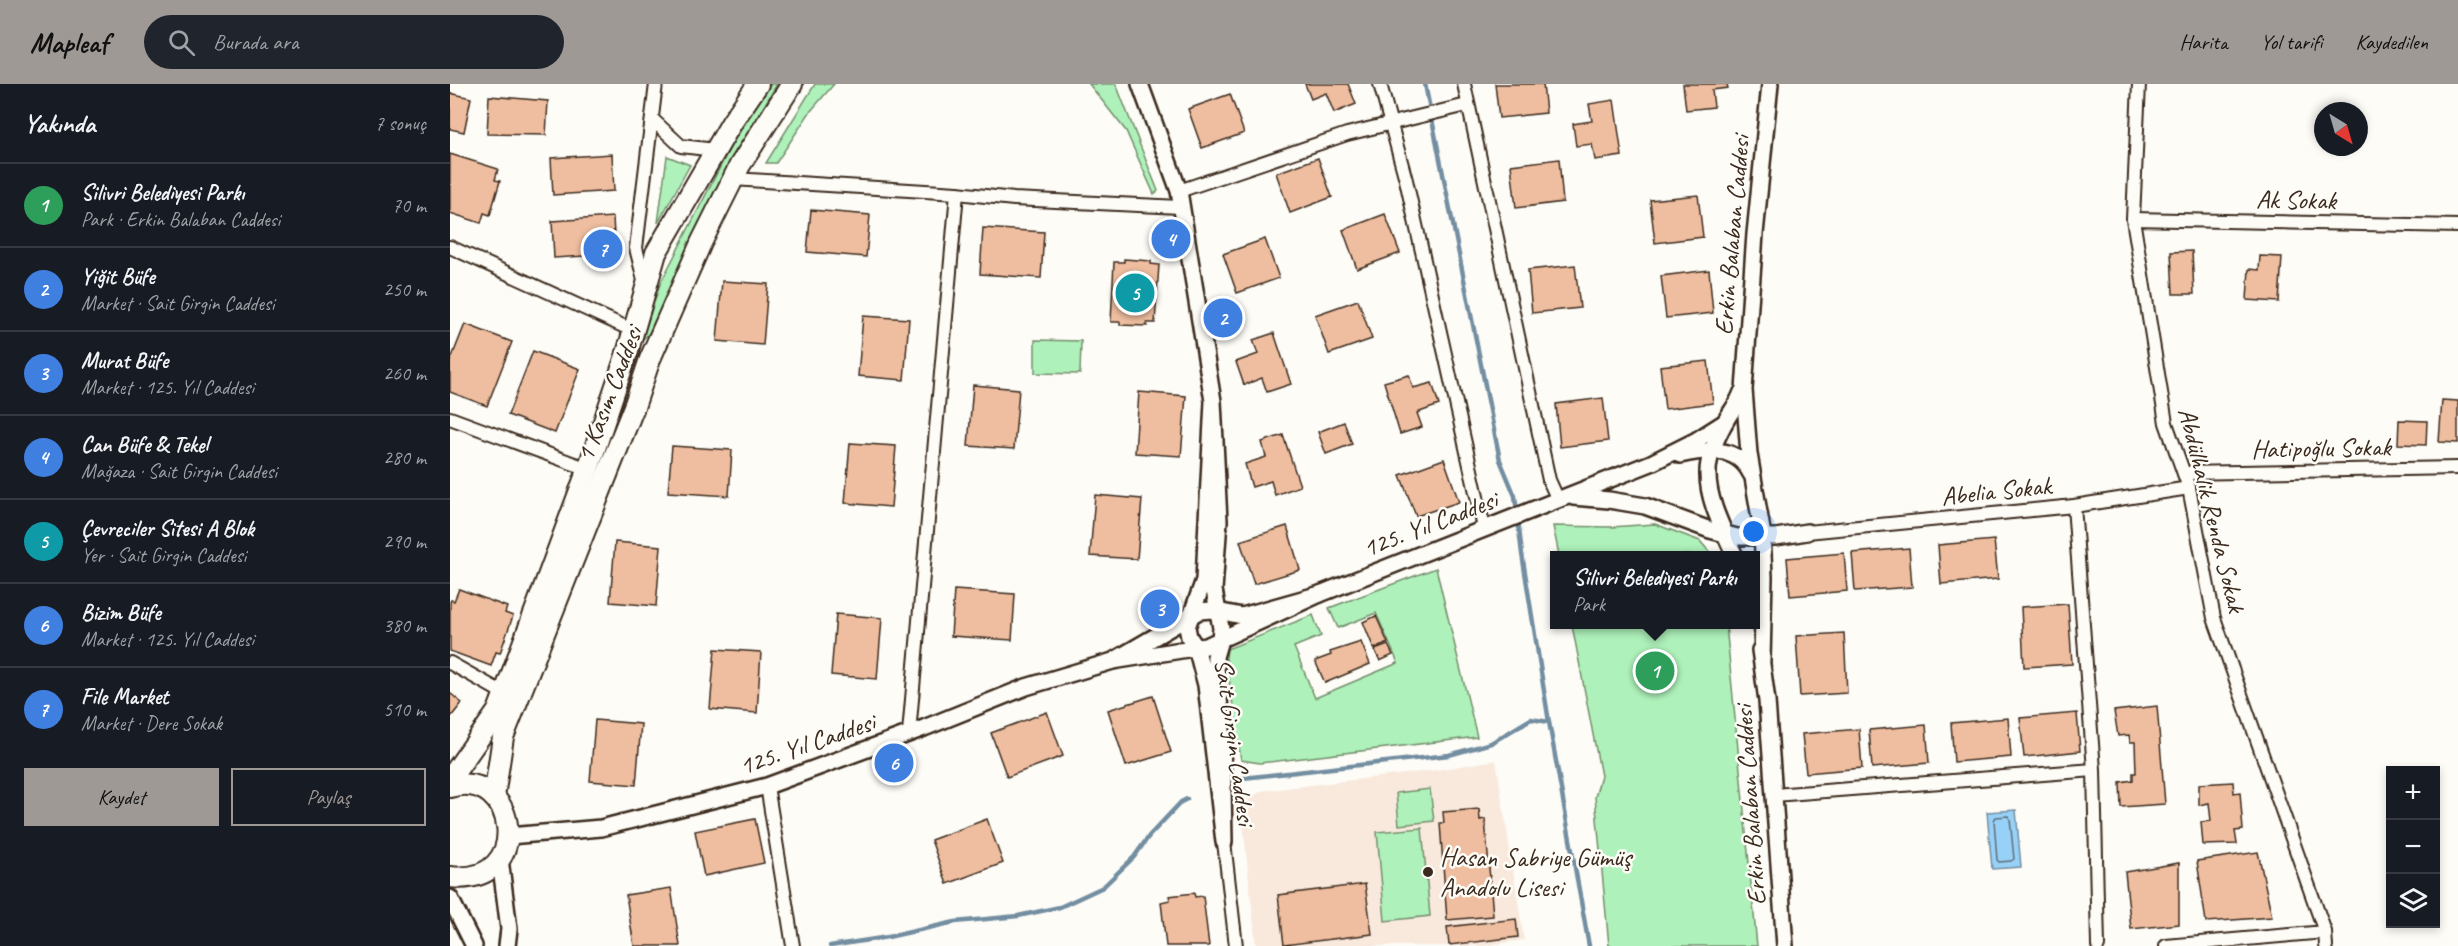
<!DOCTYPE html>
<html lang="tr">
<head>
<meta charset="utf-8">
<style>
  body { margin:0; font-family:Caveat,sans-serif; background:#20242c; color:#f1f3f6 }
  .controls { position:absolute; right:18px; bottom:18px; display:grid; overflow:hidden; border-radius:0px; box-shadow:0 3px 9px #0003 }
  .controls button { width:54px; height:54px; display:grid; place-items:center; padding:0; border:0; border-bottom:2px solid #363941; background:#171b24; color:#f1f3f6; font:30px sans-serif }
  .compass { position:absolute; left:1864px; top:18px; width:54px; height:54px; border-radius:50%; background:#171b24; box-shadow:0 3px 9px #0003; rotate:143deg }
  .you { position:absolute; left:1304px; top:448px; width:21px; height:21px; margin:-15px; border:4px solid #fff; border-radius:50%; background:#1a73e8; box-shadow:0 0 0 9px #1a73e833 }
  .badge { display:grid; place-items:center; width:39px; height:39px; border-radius:50%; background:#9f9995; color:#fff; font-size:20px; font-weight:700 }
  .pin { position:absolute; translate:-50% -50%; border:3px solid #fff; box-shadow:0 2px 6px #0006 }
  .popup { position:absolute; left:1100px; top:467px; width:210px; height:78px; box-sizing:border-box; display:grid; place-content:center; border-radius:0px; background:#171b24; filter:drop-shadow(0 2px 4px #0005); font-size:20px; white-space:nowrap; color:#9ea1a6 }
  .popup b { font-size:22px; color:#f1f3f6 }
  .popup::after { content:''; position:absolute; left:50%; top:100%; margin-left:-12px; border:12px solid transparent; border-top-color:#171b24 }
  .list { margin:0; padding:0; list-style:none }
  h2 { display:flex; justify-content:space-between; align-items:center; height:78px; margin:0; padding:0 24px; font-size:26px }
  h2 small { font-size:20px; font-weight:400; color:#9ea1a6 }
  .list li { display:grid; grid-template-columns:39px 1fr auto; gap:18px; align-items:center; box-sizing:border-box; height:84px; padding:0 24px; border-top:2px solid #363941 }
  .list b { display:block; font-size:22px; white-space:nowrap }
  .list p { margin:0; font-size:20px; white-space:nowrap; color:#9ea1a6 }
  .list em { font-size:20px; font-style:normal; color:#9ea1a6 }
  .actions { display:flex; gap:12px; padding:18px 24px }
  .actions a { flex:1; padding:14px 0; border:2px solid #9f9995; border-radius:0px; text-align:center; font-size:21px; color:#9f9995 }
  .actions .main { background:#9f9995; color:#111 }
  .icon { flex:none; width:33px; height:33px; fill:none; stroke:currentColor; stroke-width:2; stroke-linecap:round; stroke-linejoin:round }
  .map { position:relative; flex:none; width:2008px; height:862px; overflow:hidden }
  header { display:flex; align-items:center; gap:36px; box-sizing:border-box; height:84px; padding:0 30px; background:#9f9995; color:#111 }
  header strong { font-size:28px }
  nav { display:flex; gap:33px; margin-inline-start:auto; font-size:21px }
  .search { width:420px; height:54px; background:#20242c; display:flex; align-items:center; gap:15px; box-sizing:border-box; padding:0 21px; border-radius:33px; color:#9ea1a6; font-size:22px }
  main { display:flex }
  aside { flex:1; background:#171b24 }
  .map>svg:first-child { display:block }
  .built { fill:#f9e9dd }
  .green { fill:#aef1ba; stroke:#748e6c; stroke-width:1.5 }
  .water { fill:#98d1f8; stroke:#738ea1; stroke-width:1.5 }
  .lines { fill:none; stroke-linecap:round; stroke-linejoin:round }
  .shore { stroke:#606d75; stroke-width:1.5 }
  .stream { stroke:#738ea1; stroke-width:4.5 }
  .building { fill:#efbea0; stroke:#3b2a1e; stroke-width:1.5 }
  .minor-casing { stroke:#3b2a1e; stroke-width:16 }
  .tertiary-casing { stroke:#3b2a1e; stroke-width:20 }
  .primary-casing { stroke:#3b2a1e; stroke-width:24 }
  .minor { stroke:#fdfcf7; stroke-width:12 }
  .tertiary { stroke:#fdfcf7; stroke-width:15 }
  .primary { stroke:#fdfcf7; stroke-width:20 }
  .poi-dot { fill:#3b2a1e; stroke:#fdfcf7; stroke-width:2 }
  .labels { text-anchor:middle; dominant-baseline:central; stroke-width:5; stroke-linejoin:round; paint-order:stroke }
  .street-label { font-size:26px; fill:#3b2a1e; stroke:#fdfcf7 }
  .poi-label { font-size:26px; fill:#3b2a1e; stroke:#fdfcf7; text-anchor:start }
</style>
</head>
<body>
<header>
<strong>Mapleaf</strong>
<div class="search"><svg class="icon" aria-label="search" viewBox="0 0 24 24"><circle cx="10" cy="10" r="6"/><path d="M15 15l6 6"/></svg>Burada ara</div>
<nav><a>Harita</a><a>Yol tarifi</a><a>Kaydedilen</a></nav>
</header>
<main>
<aside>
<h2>Yakında<small>7 sonuç</small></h2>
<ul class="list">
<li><span class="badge" style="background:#2e9e5b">1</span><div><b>Silivri Belediyesi Parkı</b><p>Park · Erkin Balaban Caddesi</p></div><em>70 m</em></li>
<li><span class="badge" style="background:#3f7fe0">2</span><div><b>Yiğit Büfe</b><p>Market · Sait Girgin Caddesi</p></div><em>250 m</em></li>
<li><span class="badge" style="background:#3f7fe0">3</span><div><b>Murat Büfe</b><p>Market · 125. Yıl Caddesi</p></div><em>260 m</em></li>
<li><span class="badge" style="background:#3f7fe0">4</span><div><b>Can Büfe &amp; Tekel</b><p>Mağaza · Sait Girgin Caddesi</p></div><em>280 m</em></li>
<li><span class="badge" style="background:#0f9aa8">5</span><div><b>Çevreciler Sitesi A Blok</b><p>Yer · Sait Girgin Caddesi</p></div><em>290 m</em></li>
<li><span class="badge" style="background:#3f7fe0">6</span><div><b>Bizim Büfe</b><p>Market · 125. Yıl Caddesi</p></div><em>380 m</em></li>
<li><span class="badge" style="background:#3f7fe0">7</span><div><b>File Market</b><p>Market · Dere Sokak</p></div><em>510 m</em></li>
</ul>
<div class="actions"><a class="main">Kaydet</a><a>Paylaş</a></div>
</aside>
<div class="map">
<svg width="2008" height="862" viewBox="0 0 2008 862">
  <rect width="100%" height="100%" fill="#fdfcf7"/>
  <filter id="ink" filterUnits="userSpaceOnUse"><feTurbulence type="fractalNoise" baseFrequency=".0167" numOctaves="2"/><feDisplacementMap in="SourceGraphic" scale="12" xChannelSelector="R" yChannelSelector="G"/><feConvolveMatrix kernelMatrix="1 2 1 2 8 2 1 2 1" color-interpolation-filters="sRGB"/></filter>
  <g filter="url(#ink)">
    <polygon class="built" points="1046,676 1074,856 1034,862 806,862 791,721 811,707 987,686"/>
    <g class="green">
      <polygon points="321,0 327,0 291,61 199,249 192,256 210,200 283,58"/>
      <polygon points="365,0 384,0 360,28 326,79 316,79"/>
      <polygon points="639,0 666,0 708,107 704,110 676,47"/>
      <polygon points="217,72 240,81 208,139"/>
      <polygon points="585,256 631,257 630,290 585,289"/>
      <polygon points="1205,440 1250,457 1262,471 1109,471 1103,442 1161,443"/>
      <polygon points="986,484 1027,653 810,679 791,676 776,574 777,565 863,531 871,552 844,563 865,614 948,579 926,529 888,544 879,524"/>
      <polygon points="1122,541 1276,541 1307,862 1159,862 1145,713 1151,692"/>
      <polygon points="980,705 984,737 949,741 946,709"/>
      <polygon points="972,744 980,832 935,837 927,748"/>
    </g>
    <polygon class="water" points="1566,726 1571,783 1542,785 1537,728"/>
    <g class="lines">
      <polygon class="shore" points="1558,732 1560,735 1564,775 1561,777 1549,778 1547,776 1544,736 1546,733"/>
      <g class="stream">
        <polyline points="975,0 1050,376 1065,412 1072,470 1099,638 1139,862"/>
        <polyline points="793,694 999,671 1041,659 1081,635 1099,638"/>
        <polyline points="380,862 438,853 505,838 568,832 610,823 653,803 684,773 699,752 731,718 737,715"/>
      </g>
    </g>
    <g class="building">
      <polygon points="855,0 898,0 906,20 884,29 876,9 861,15"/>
      <polygon points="1045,0 1093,0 1096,29 1049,34"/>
      <polygon points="1233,0 1277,0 1278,4 1262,6 1264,23 1236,26"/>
      <polygon points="0,9 21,14 14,48 0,45"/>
      <polygon points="780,10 794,49 752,64 738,25"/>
      <polygon points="39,12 98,17 96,51 37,50"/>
      <polygon points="1164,16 1172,72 1145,76 1142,60 1126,62 1123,40 1142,37 1139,20"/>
      <polygon points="0,70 48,85 45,96 50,97 40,131 34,129 31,139 0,129"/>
      <polygon points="162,70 164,107 103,111 101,74"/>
      <polygon points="868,74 882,113 840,129 826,89"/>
      <polygon points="1109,75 1113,118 1066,124 1061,81"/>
      <polygon points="1248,111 1253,153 1205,159 1200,116"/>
      <polygon points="361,126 420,131 416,173 357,168"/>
      <polygon points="935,130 950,169 907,185 893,146"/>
      <polygon points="163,133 165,170 104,174 102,137"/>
      <polygon points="533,144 594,148 591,194 530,190"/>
      <polygon points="815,155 829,194 787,209 773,170"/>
      <polygon points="1742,167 1744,210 1723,210 1721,168"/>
      <polygon points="1810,172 1832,173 1829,218 1797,216 1799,185 1809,186"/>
      <polygon points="674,175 701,177 701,180 709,181 705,239 697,239 697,242 670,241 670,238 661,238 664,178 674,178"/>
      <polygon points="1125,181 1130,224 1082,229 1078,186"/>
      <polygon points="1259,186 1263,229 1216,234 1211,192"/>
      <polygon points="272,197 318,200 313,261 267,257"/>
      <polygon points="908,216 922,255 879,270 865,231"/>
      <polygon points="413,232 459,235 454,296 408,292"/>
      <polygon points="15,240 62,258 37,322 0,308 0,278"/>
      <polygon points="824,249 841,300 817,308 812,294 794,301 786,278 808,270 803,256"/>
      <polygon points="83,267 130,285 105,349 58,331"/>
      <polygon points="1258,277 1263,319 1215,325 1210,282"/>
      <polygon points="959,291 963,304 982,299 989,321 967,329 972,343 950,350 934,298"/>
      <polygon points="523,301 569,305 564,365 518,362"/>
      <polygon points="689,308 736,312 731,372 685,369"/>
      <polygon points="1153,314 1158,357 1110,363 1106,320"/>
      <polygon points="1992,316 2008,317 2008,359 1989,358"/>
      <polygon points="1949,336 1977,337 1976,361 1948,360"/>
      <polygon points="894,338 902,360 876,370 868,348"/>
      <polygon points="833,351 850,402 825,411 821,397 802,403 795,380 816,373 812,358"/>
      <polygon points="400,359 446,362 441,423 395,419"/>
      <polygon points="222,362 282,366 279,412 218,408"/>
      <polygon points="994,375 1009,418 966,432 950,391"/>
      <polygon points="645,411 692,415 687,475 640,472"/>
      <polygon points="837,442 850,486 804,500 790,457"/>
      <polygon points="1544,456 1548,495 1491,500 1488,461"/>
      <polygon points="165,458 211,462 206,522 160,518"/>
      <polygon points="1459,464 1462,503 1405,507 1402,469"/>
      <polygon points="1394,469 1397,507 1340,512 1337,474"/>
      <polygon points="9,505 57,523 55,529 63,532 50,569 46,568 41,582 0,567 0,518 1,516 4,517"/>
      <polygon points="504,506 565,510 562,556 501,552"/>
      <polygon points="1618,520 1622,580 1574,583 1571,523"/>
      <polygon points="386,530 432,534 427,595 381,591"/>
      <polygon points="926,532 938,559 924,565 913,538"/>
      <polygon points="1394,549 1397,609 1350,612 1346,552"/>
      <polygon points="911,558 920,580 875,599 865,577 881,571 880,568"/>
      <polygon points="938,561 943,571 930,577 925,566"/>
      <polygon points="265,565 311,568 307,629 260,625"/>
      <polygon points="0,609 12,619 0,634"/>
      <polygon points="703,612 721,668 676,682 658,626"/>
      <polygon points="1707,622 1715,720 1671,723 1670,698 1683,696 1683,689 1686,689 1685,658 1680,658 1679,651 1668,652 1664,627"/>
      <polygon points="597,628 613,672 557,693 541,649"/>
      <polygon points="1627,629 1630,667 1574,673 1570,634"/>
      <polygon points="1558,634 1561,673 1504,678 1501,639"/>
      <polygon points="145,636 191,640 186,701 140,697"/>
      <polygon points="1476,641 1479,679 1422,684 1419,646"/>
      <polygon points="1409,645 1412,684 1356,689 1352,650"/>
      <polygon points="451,673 455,688 439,692 435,677"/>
      <polygon points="1783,698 1784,709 1790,708 1793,746 1785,747 1787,760 1753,761 1751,738 1761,737 1759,719 1749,721 1749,700"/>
      <polygon points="1029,725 1030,736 1035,735 1043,832 997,836 990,739 994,739 993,728"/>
      <polygon points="305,735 314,779 254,792 245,747"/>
      <polygon points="537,735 553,779 497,800 481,756"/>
      <polygon points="1808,768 1822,833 1756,838 1747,777"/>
      <polygon points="1729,779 1729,840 1681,845 1675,788"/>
      <polygon points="915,800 922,850 834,861 828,811"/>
      <polygon points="221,804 230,862 184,862 176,811"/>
      <polygon points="744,809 745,813 753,812 759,862 716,862 711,818 720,816 719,812"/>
      <polygon points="1066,835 1068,853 999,861 997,843"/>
    </g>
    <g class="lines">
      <defs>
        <g id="minor">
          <polyline points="930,0 956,96 1034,444"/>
          <polyline points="1014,0 1099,396 1108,416"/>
          <polyline points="1689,0 1683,135 1716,339 1739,404 1764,534 1875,848 1876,862"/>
          <polyline points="202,35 231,62 265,66"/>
          <polyline points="283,95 507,109 564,115 730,123"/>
          <polyline points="729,107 897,50 1017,21"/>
          <polyline points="1683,135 2008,142"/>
          <polyline points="0,163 184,247"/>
          <polyline points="195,200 186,164 206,0"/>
          <polyline points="0,334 138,385"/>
          <polyline points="1734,389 2008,384"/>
          <polyline points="1624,422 1644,686 1648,862"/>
          <polyline points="1357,448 1624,422 1739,404"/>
          <polyline points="0,579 55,610"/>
          <polyline points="459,649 507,109"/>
          <polyline points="317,702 343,862"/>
          <polyline points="1324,711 1644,686"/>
          <polyline points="774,758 786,862"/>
          <polyline points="1716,862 1875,848"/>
        </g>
        <g id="tertiary">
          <polyline points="690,0 729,107 763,317 769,437 764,506 771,544 770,556 765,573 772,646 774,758 756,601 746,563 739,553 737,543 754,496 763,317"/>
          <path d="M 1230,371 C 1256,365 1287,361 1301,390"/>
          <polyline points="1123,413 1159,416 1195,422 1260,446 1287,453 1326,453 1357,448"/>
          <path d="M 1285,472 C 1274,447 1257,416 1258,388 C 1258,373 1267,353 1274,340 C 1280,328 1287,322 1292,308"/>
          <polyline points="870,510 1201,379 1245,357 1275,338"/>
          <polyline points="1310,566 1317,617 1335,862"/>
          <polyline points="1312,576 1314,493 1312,446 1299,370 1294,306 1305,150 1320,0"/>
          <polyline points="59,752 151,744 317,702 474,644 576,603 663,577 756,562 870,510 792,532 762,526 749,527 663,577"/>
          <polyline points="50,775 59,845 57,862"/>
          <polyline points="0,814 24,862"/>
        </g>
        <g id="primary">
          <polyline points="0,695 48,627 138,385 178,266 206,169 282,38 308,0"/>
          <path d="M 0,703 C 68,683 85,803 0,793"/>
          <polyline points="44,713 53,653 185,320 200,275 251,159 290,81 342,0"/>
        </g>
      </defs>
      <use href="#minor" class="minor-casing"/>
      <use href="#tertiary" class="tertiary-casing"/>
      <use href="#primary" class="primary-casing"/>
      <use href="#minor" class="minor"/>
      <use href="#tertiary" class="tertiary"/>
      <use href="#primary" class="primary"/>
    </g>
  </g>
  <circle class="poi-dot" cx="978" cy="788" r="6"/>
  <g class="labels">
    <g class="street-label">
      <text transform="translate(1846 116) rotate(1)">Ak Sokak</text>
      <text transform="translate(1282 151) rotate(-85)">Erkin Balaban Caddesi</text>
      <text transform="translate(159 310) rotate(-69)">1 Kasım Caddesi</text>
      <text transform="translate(1871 364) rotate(-1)">Hatipoğlu Sokak</text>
      <text transform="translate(1546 407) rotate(-6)">Abelia Sokak</text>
      <text transform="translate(1762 426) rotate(76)">Abdülhalik Renda Sokak</text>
      <text transform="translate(980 440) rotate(-21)">125. Yıl Caddesi</text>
      <text transform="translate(785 658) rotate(82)">Sait Girgin Caddesi</text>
      <text transform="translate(357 660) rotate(-19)">125. Yıl Caddesi</text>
      <text transform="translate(1300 721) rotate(-94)">Erkin Balaban Caddesi</text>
    </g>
    <g class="poi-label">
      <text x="990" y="773">Hasan Sabriye Gümüş<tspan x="990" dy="30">Anadolu Lisesi</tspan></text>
    </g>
  </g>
</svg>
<div class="controls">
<button>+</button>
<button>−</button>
<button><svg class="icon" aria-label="layers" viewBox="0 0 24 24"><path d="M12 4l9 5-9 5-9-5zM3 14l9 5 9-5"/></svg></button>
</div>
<svg class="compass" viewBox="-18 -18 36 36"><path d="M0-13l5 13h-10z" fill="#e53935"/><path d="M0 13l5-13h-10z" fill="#9ea1a6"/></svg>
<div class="you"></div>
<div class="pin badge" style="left:1205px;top:587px;background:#2e9e5b">1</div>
<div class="popup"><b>Silivri Belediyesi Parkı</b>Park</div>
<div class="pin badge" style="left:773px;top:234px;background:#3f7fe0">2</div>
<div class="pin badge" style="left:710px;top:525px;background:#3f7fe0">3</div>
<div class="pin badge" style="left:721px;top:155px;background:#3f7fe0">4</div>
<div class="pin badge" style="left:685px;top:209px;background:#0f9aa8">5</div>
<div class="pin badge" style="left:444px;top:679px;background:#3f7fe0">6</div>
<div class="pin badge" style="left:153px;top:165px;background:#3f7fe0">7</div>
</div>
</main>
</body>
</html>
